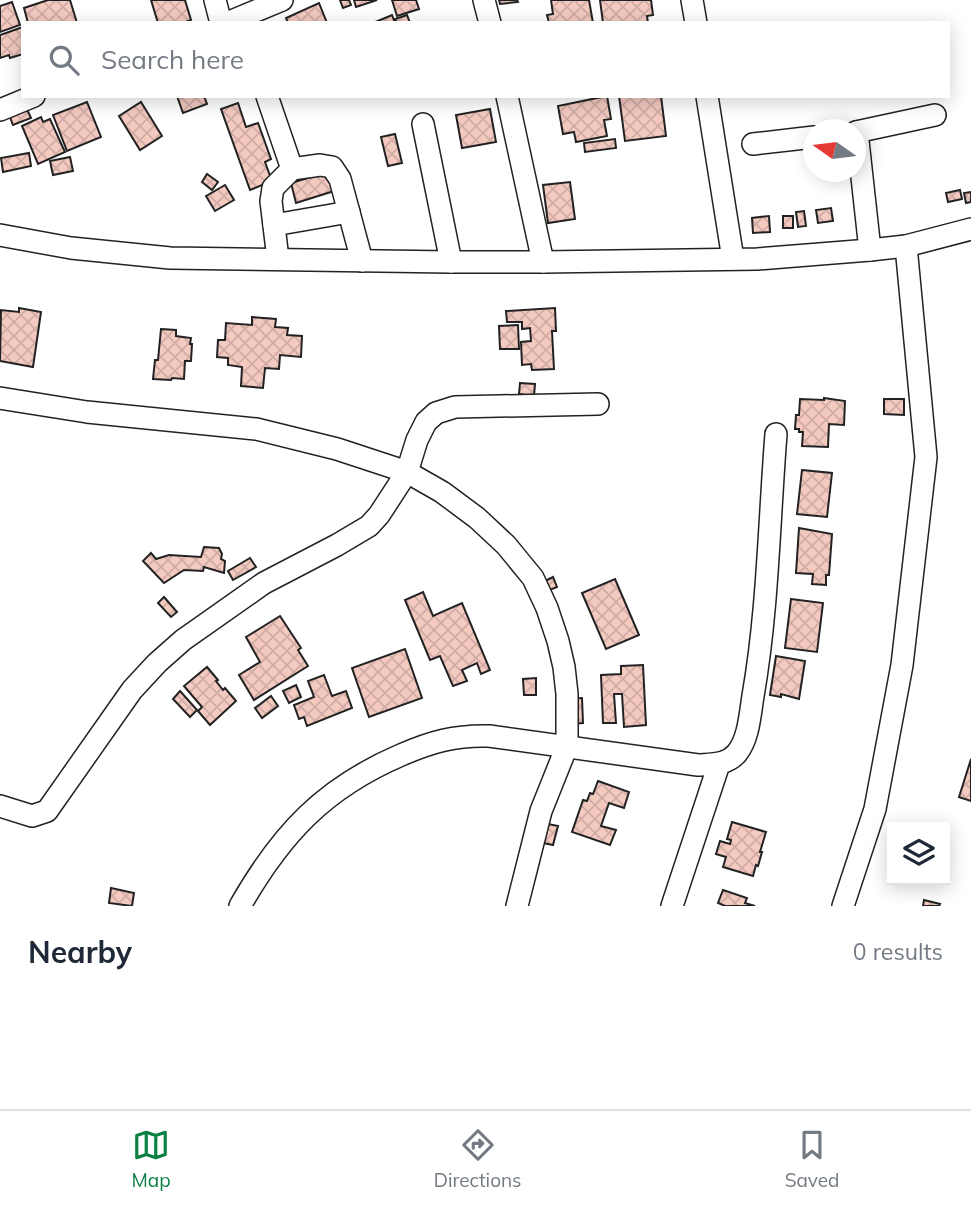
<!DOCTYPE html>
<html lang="en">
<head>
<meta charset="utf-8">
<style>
  body { margin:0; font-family:Mulish,sans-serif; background:#f6f6f7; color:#1f2937 }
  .controls { position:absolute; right:21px; bottom:21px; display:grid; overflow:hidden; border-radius:0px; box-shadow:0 4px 18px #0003 }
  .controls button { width:63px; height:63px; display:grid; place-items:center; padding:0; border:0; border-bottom:2px solid #e0e1e3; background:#fff; color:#1f2937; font:35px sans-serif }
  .compass { position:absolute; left:803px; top:119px; width:63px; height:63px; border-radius:50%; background:#fff; box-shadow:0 4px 18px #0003; rotate:284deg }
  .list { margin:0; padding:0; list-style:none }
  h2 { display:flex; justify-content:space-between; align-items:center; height:91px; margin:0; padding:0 28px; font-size:30px }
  h2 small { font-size:23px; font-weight:400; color:#747a83 }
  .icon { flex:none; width:38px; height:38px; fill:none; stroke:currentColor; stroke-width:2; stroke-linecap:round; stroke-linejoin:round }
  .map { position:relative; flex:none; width:971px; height:906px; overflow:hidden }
  .search { position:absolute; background:#fff; box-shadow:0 4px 18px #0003; left:21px; right:21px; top:21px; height:77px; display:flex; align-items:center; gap:18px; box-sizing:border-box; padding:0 24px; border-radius:0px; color:#747a83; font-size:26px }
  .sheet { height:203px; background:#fff }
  nav { display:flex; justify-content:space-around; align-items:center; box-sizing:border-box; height:98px; border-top:2px solid #e0e1e3; background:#fff; font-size:19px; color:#747a83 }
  nav a { display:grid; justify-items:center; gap:4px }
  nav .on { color:#0b8043 }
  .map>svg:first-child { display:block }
  .building { fill:url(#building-cross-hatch); stroke:#222; stroke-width:2 }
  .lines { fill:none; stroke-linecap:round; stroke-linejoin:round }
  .minor-casing { stroke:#222; stroke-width:24 }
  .minor { stroke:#fff; stroke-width:21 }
</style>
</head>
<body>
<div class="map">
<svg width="971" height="906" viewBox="0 0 971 906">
  <defs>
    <pattern id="building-cross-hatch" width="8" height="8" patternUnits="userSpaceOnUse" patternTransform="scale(1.75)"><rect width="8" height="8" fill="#f3c9c0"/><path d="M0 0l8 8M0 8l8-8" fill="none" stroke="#d0aca5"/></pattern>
  </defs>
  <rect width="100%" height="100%" fill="#fff"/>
  <g class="building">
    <polygon points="48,0 70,0 77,23 28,23 24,8"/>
    <polygon points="151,0 185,0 191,20 183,23 158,23"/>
    <polygon points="340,0 349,0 351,5 343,8"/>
    <polygon points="354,0 377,0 356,7"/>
    <polygon points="392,0 416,0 419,9 397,16"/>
    <polygon points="499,0 517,0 518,2 500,4"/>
    <polygon points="551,0 589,0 593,23 549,23 547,15 553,14"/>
    <polygon points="600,0 651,0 653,15 647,16 648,23 603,23"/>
    <polygon points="12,2 20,25 0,32 0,6"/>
    <polygon points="319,3 327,23 288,23 286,18"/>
    <polygon points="392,15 395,23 373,23"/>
    <polygon points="407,15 410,23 397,23 395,19"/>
    <polygon points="23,27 23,54 10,58 9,55 0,58 0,35"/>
    <polygon points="177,96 204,96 207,104 183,113"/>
    <polygon points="607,96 611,119 604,120 607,136 576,142 574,132 563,134 558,106"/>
    <polygon points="619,96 661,96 666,136 625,141"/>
    <polygon points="87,102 101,137 67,151 53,115"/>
    <polygon points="141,102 162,136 140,150 119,116"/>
    <polygon points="238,103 246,127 258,123 271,159 265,162 272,181 250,190 221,109"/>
    <polygon points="25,105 31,118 13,125 8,112"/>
    <polygon points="490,109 496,142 462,148 456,115"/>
    <polygon points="41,117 43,122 50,119 65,152 38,164 22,126"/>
    <polygon points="395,134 402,163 388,166 381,137"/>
    <polygon points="615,139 616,148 585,152 584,143"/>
    <polygon points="29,153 31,166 3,172 1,158"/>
    <polygon points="70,157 73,171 53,175 50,161"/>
    <polygon points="328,172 334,191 296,203 291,183"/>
    <polygon points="207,174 218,182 212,190 202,182"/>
    <polygon points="570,182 575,219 548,223 543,185"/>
    <polygon points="225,185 234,200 215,211 206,196"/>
    <polygon points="960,190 962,199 948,202 946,193"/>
    <polygon points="971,192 971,202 966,203 964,193"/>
    <polygon points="831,208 833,221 818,223 816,210"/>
    <polygon points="804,211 806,226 798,227 796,212"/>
    <polygon points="769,216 770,232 753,233 752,218"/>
    <rect x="783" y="216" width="10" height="12"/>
    <polygon points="19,308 41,312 33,367 0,361 1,310 19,312"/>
    <polygon points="555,308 556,331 552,331 554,369 532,370 531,364 522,365 521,342 531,341 530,328 522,329 522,322 507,322 506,311"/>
    <polygon points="252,317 276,319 275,327 288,328 287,335 302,336 301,357 280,355 279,369 265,368 263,388 241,386 242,367 228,365 228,358 217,357 218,340 225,340 226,323 252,325"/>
    <polygon points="518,325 519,349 500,349 499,326"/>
    <polygon points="161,329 176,330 176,336 191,338 190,344 192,344 191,361 185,361 184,379 172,378 171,380 153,379 155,360 158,360"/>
    <polygon points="520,383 535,384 534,396 519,394"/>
    <polygon points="824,398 845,401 844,425 829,424 828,447 802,446 803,432 799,432 799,429 795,429 796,415 799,415 800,399 824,400"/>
    <polygon points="884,399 904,399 904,415 884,414"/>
    <polygon points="802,470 832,473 827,517 797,514"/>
    <polygon points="799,528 832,534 829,575 826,575 826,585 812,584 813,574 796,573"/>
    <polygon points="204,547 219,548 222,554 221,559 225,561 224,573 204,567 203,571 184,570 164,583 143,561 151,553 156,559 169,555 201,557"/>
    <polygon points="250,558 256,567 233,580 228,571"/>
    <polygon points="553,577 557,587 545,592 541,583"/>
    <polygon points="615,579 639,635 606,649 582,593"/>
    <polygon points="423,592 433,616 462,603 490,670 481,674 477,663 462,670 467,681 453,686 440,656 430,660 405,600"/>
    <polygon points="164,597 177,612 171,617 158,603"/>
    <polygon points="791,599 823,603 817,652 785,648"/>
    <polygon points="280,616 301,648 298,650 308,666 254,700 239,675 260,662 246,637"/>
    <polygon points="405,649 422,698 369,717 352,668"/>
    <polygon points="776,656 805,661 799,699 781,694 781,697 770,695"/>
    <polygon points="643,665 646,725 624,727 622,694 614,694 616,723 603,723 601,675 621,674 621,666"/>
    <polygon points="207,667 218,680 216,681 223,690 225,688 236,701 210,725 198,711 202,707 184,686"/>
    <polygon points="324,675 332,696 346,691 352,708 307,726 304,717 299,719 294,705 314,697 308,681"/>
    <polygon points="536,678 536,695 524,695 523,679"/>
    <polygon points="296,685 301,697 289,703 283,691"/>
    <polygon points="180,691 197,710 190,717 173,699"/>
    <polygon points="271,696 278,706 262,718 255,708"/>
    <polygon points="582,698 583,723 571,724 570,699"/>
    <polygon points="971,759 971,801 959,797"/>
    <polygon points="598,781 629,792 624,808 609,803 601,826 616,830 610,845 572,832 583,800 587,801 590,793 593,794"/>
    <polygon points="732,822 766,832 760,852 762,852 758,866 756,865 753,876 723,867 726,857 716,854 720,841 730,844 731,840 727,839"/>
    <polygon points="548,824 558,826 553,845 543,843"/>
    <polygon points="111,888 134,893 132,906 109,903"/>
    <polygon points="723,890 747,898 745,903 755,906 725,906 718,903"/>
    <polygon points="924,900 940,904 939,906 923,906"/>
  </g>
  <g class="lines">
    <defs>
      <g id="minor">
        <polyline points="215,0 221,23"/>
        <polyline points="484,0 490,23"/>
        <polyline points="692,0 696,23"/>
        <polyline points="227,23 282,0"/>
        <polyline points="267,96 292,169"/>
        <polyline points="507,96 543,262"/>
        <polyline points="707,96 733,259"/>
        <polyline points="0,110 34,96"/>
        <polyline points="423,124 451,262"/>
        <polyline points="856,132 935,115"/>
        <polyline points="857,132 870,250"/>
        <polyline points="753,144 814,137"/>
        <polyline points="274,225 349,212"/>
        <polyline points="0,235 71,248 170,258 451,262 543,262 757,259 870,250 906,246 971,229"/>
        <polyline points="278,259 271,201 273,188 292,169 320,165 332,167 340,179 362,261"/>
        <polyline points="0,398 87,412 256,429 337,449 407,472 442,492 477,518 506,545 533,578 547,608 558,641 564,667 567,694 567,746 541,811 517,906"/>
        <polyline points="0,806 32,816 47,811 132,690 157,663 183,640 264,583 337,545 369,526 379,515 407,472 417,440 426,422 436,413 455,407 598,404"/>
        <path d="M 240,906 C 281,834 324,788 401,755 C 431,742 455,735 489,736 L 698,765 C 712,764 727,765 737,753 C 749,738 750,714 753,696 C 768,610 769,522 776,434"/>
        <polyline points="672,906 719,764"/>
        <polyline points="843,906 875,809 902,665 926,457 906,246"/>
      </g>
    </defs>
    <use href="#minor" class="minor-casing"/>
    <use href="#minor" class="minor"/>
  </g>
</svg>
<div class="controls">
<button><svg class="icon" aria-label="layers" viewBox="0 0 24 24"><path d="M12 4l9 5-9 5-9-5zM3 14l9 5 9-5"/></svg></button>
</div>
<svg class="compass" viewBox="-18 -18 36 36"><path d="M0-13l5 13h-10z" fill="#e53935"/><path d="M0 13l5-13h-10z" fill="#747a83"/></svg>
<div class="search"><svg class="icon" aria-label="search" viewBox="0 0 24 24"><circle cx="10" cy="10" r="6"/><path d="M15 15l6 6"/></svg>Search here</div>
</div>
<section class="sheet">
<h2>Nearby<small>0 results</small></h2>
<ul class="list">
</ul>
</section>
<nav>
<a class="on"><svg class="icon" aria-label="map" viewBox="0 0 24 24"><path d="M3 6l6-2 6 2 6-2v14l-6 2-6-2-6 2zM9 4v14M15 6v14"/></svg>Map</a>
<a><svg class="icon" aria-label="directions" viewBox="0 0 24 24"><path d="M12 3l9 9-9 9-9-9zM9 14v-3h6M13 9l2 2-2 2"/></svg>Directions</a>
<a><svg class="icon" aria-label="saved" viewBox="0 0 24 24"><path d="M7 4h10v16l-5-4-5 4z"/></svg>Saved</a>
</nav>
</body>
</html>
